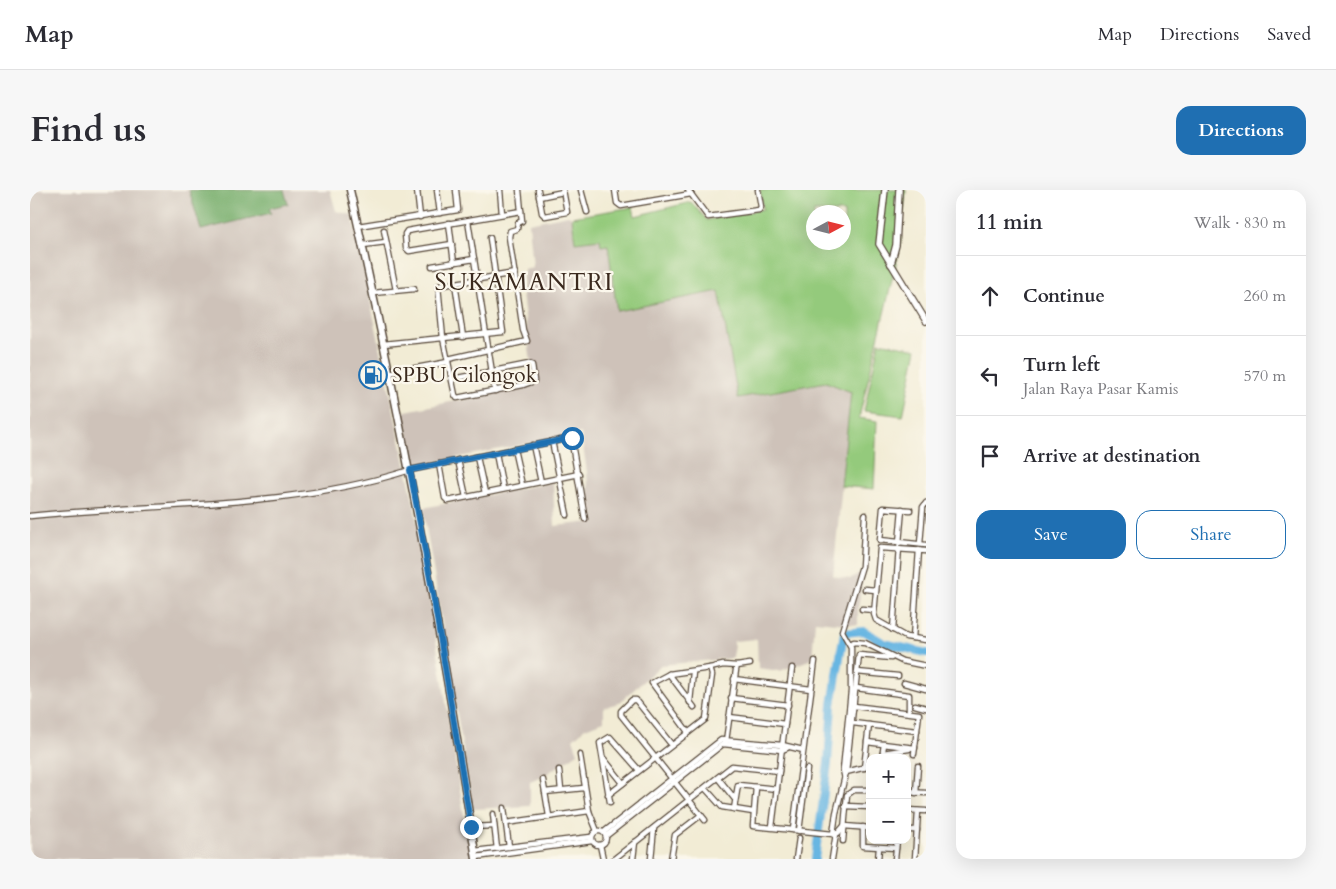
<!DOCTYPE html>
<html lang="en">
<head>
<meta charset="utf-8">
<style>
  body { margin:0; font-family:Cardo,serif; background:#f7f7f7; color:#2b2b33 }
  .controls { position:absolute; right:15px; bottom:15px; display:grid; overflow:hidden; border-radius:10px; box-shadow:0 5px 20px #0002 }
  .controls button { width:45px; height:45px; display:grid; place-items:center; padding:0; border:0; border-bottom:1px solid #e1e1e2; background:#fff; color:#2b2b33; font:25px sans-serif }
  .compass { position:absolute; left:776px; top:15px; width:45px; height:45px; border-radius:50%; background:#fff; box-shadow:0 5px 20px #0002; rotate:83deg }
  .stop { position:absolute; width:15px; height:15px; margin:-11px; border:4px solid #1f6fb2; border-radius:50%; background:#fff }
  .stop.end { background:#1f6fb2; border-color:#fff; box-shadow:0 1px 5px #0008 }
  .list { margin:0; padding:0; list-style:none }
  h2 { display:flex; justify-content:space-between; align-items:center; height:65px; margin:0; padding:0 20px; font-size:21px }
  h2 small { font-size:16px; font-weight:400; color:#7c7c81 }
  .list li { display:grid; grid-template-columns:32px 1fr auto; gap:15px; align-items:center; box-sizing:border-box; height:80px; padding:0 20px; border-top:1px solid #e1e1e2 }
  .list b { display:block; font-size:19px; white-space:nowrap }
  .list p { margin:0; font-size:16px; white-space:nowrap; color:#7c7c81 }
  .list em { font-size:16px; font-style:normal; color:#7c7c81 }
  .actions { display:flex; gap:10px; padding:15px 20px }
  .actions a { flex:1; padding:11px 0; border:1px solid #1f6fb2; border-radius:15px; text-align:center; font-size:18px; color:#1f6fb2 }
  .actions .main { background:#1f6fb2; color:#fff }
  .icon { flex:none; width:28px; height:28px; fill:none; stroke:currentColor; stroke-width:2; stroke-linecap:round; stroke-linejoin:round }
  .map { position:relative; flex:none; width:896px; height:669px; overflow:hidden; border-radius:15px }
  header { display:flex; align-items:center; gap:30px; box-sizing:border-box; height:70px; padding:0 25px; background:#fff; border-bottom:1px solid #e1e1e2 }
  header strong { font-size:24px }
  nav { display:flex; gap:28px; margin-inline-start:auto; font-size:18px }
  .intro { display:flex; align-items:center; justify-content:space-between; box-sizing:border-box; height:120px; padding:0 30px }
  h1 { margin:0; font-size:35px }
  .button { padding:12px 22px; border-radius:15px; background:#1f6fb2; color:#fff; font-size:18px; font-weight:700 }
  main { display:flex; gap:30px; padding:0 30px }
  aside { flex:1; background:#fff; border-radius:15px; box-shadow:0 5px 20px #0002 }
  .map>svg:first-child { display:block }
  .industrial { fill:#cec2b9 }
  .green { fill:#94ca7c; stroke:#687a4d; fill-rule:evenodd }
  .forest { fill:#77ae6c; stroke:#596c45 }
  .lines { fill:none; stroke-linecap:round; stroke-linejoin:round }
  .river { stroke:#68b6e2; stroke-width:8 }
  .minor-casing { stroke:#564739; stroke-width:7 }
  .tertiary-casing { stroke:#564739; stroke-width:8 }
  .secondary-casing { stroke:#564739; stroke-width:9 }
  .minor { stroke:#fff; stroke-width:4.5 }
  .tertiary { stroke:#fff; stroke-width:5.5 }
  .secondary { stroke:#fff; stroke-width:6 }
  .route { stroke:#1f6fb2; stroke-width:6 }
  .labels { text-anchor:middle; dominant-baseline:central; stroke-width:4.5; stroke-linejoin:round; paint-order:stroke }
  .poi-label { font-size:21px; fill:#3b2a1e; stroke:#fbf7ec; text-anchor:start }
  .quarter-label { font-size:24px; letter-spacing:1px; fill:#3b2a1e; stroke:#fbf7ec }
</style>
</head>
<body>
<header>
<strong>Map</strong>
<nav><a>Map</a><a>Directions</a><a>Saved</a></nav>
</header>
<div class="intro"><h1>Find us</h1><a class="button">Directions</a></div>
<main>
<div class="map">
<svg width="896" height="669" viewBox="0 0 896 669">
  <rect width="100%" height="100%" fill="#fbf7ec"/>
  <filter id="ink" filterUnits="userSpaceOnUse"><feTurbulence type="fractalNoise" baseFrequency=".02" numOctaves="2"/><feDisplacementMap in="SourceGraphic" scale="10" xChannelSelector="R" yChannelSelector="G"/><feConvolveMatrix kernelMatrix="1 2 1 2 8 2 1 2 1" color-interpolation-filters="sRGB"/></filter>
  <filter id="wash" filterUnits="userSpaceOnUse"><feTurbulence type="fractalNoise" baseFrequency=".0096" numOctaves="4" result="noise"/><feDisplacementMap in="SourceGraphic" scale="20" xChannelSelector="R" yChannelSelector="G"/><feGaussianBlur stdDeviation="1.12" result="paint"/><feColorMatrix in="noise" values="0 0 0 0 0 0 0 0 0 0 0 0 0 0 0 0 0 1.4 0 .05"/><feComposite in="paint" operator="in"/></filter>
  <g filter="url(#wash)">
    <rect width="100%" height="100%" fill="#f2ecd5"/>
    <g class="industrial">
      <polygon points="0,0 159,0 171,39 241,23 239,18 258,14 254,0 300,0 306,21 322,25 385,320 441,669 0,669"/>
      <polygon points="538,25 542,27 545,52 570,49 578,55 587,121 689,101 708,208 796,192 821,202 803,386 820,389 834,380 828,418 828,435 785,431 782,469 750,481 728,478 727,449 704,451 703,468 631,475 589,513 574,517 574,531 555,538 543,549 548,563 512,587 500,592 500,616 443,619 393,318 523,292 525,336 561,332 557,282 551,243 385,276 371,222 504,195 492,104 494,79 503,77 499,33"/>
    </g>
    <g class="green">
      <path d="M 730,0 L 876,0 L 870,57 L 829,228 L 847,231 L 844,299 L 811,296 L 821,202 L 796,192 L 708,208 L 689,101 L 587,121 L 578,55 L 571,56 L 570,49 L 545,52 L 542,27 L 603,17 L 605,26 L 661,12 L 677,30 L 733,19 ZM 784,22 L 814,22 L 814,52 L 784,52 Z"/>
      <polygon points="849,152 887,159 873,226 834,221"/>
    </g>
    <polygon class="forest" points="159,0 254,0 258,14 239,18 241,23 171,40"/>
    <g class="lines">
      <polyline class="river" points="785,669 798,573 802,515 814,443 834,441 854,453 896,463"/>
    </g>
  </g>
  <g filter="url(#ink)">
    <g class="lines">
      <defs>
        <g id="minor">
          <polyline points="387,0 390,27"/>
          <polyline points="407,0 410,23"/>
          <polyline points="470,0 472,24"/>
          <polyline points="508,0 512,23 515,26 537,22 533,0"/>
          <polyline points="551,0 557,22"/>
          <polyline points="585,0 587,13 591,16 661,4"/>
          <polyline points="658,0 678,27 729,20 731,17 728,0"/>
          <polyline points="509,7 533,2"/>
          <polyline points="438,31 465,201"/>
          <polyline points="419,33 424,73"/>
          <polyline points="328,36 428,20 426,0"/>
          <polyline points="354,40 366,100"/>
          <polyline points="422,54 379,61 376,58 375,44 377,41 491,21"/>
          <polyline points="333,55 356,52"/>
          <polyline points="402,76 444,69"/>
          <polyline points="425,93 433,147"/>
          <polyline points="343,103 384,99"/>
          <polyline points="353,154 473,142 460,48"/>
          <polyline points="418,169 497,151 493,140 479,47 480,41 487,39 488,33 492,31 489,0"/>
          <polyline points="359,183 418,172"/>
          <polyline points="422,189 499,174 502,175 504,191 493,195 427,208 425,205 413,148 408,96 485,83"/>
          <polyline points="522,251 537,325"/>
          <polyline points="503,255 511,292"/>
          <polyline points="484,259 492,295"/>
          <polyline points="466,263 473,299"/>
          <polyline points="447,267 455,303"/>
          <polyline points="428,270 436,307"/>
          <polyline points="409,274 415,308 418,311 549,284"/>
          <polyline points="880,320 853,318 850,350 896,355"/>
          <path d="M 0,326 C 126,313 258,319 380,280 L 541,248 L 555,329"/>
          <polyline points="869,353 872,319"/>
          <polyline points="890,354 893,317 896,313"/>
          <polyline points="896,361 850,358 844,424 846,430 876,447 896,450"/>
          <polyline points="835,399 846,400"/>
          <polyline points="832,419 844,420"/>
          <polyline points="863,440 869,358"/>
          <polyline points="883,448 889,360"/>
          <polyline points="820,454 824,452 835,453 872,471 896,476"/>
          <polyline points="680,478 693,475 707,476"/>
          <polyline points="827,482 868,486"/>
          <polyline points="639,484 664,517"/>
          <polyline points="704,489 781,499"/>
          <polyline points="874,493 896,499"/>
          <polyline points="826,498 879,505 879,522"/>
          <polyline points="701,508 758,515"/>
          <polyline points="660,512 663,482"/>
          <polyline points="885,515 896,518"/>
          <polyline points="824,516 889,524 884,564"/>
          <polyline points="699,527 755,534"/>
          <polyline points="823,533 887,541"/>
          <polyline points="696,551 706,480 707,476 720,474"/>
          <polyline points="837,552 885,558"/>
          <polyline points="641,554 606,510 602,510 591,521 591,525 675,630"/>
          <polyline points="853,563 879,559"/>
          <polyline points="550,565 559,621 567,641"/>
          <polyline points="852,568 854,554"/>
          <polyline points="574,569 593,593"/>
          <polyline points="834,578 839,535"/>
          <polyline points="529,580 531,600"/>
          <polyline points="816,582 840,576"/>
          <polyline points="688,588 704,608"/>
          <polyline points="815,589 813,580 821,501 821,457 812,441 832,376 835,325"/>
          <polyline points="513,590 519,626"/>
          <polyline points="726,597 723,636 803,644 808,643 814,636 840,638"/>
          <polyline points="675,598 692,617 723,622"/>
          <polyline points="515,602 554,598"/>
          <polyline points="877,602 896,603"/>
          <polyline points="886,603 888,576"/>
          <polyline points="578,605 676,529 682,485 680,478 639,484 622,493 658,542"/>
          <polyline points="580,612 570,553 580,547 609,580"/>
          <polyline points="815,616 840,617"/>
          <polyline points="474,618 479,657"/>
          <polyline points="704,619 708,595 747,599"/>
          <polyline points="877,620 896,621"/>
          <polyline points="463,624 467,659"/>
          <polyline points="476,633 559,621"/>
          <polyline points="441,637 464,636"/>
          <polyline points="742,637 762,478"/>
          <polyline points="833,637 833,656 866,658"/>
          <polyline points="763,640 785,471"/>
          <polyline points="877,640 887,640"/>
          <circle cx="569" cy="648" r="7"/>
          <polyline points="769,641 777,579"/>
          <polyline points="574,642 691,550 752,555 773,560"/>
          <polyline points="803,644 806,623 816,582 829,465 861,468"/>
          <polyline points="576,646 693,554 752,560 757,558"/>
          <polyline points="813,651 817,605 824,600 840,600"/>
          <polyline points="570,655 573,669"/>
          <polyline points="445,661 561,647"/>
          <polyline points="446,667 562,651"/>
          <polyline points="584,669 702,576 749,581"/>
          <polyline points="603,669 605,652"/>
          <polyline points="621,669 624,638"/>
          <polyline points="641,669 645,645 671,625"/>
          <polyline points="766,669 769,648"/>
          <polyline points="802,669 806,644"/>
          <polyline points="848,669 849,658"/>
          <polyline points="865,669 867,650"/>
          <polyline points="885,669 888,621"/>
        </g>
        <g id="tertiary">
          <polyline points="855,0 849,54 896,131"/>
          <polyline points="861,74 866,55 869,0"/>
        </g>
        <path id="secondary" d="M 320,0 C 370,222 412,445 446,669"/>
      </defs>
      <use href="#minor" class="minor-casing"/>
      <use href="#tertiary" class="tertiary-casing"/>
      <use href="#secondary" class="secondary-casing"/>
      <use href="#minor" class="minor"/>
      <use href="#tertiary" class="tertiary"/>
      <use href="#secondary" class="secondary"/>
    </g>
  </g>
  <g class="lines" filter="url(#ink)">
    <polyline class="route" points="441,637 404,410 380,280 542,248"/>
  </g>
  <defs>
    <symbol id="fuel-ring" viewBox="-11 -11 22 22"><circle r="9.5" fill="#fbf7ec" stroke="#1f6fb2" stroke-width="1.5"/><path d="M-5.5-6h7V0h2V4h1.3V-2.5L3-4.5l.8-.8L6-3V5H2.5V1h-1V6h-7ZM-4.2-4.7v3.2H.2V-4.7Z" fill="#1f6fb2"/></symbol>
  </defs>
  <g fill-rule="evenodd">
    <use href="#fuel-ring" x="327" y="169" width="32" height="32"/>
  </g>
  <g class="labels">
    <g class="poi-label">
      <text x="362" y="185">SPBU Cilongok</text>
    </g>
    <g class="quarter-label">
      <text x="494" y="92">SUKAMANTRI</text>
    </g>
  </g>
</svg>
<div class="controls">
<button>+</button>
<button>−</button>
</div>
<svg class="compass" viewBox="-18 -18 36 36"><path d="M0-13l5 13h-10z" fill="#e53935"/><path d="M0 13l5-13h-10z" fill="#7c7c81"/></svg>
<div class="stop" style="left:542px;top:248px"></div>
<div class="stop end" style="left:441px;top:637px"></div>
</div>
<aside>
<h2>11 min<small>Walk · 830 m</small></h2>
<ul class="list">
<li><svg class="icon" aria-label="ahead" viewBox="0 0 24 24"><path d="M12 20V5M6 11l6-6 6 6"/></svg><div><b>Continue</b></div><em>260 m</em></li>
<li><svg class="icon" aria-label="left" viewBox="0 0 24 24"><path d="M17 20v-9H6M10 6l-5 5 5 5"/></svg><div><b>Turn left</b><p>Jalan Raya Pasar Kamis</p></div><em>570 m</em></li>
<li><svg class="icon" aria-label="arrive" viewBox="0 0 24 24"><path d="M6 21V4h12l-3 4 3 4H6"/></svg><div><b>Arrive at destination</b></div></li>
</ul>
<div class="actions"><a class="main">Save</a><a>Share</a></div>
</aside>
</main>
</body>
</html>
